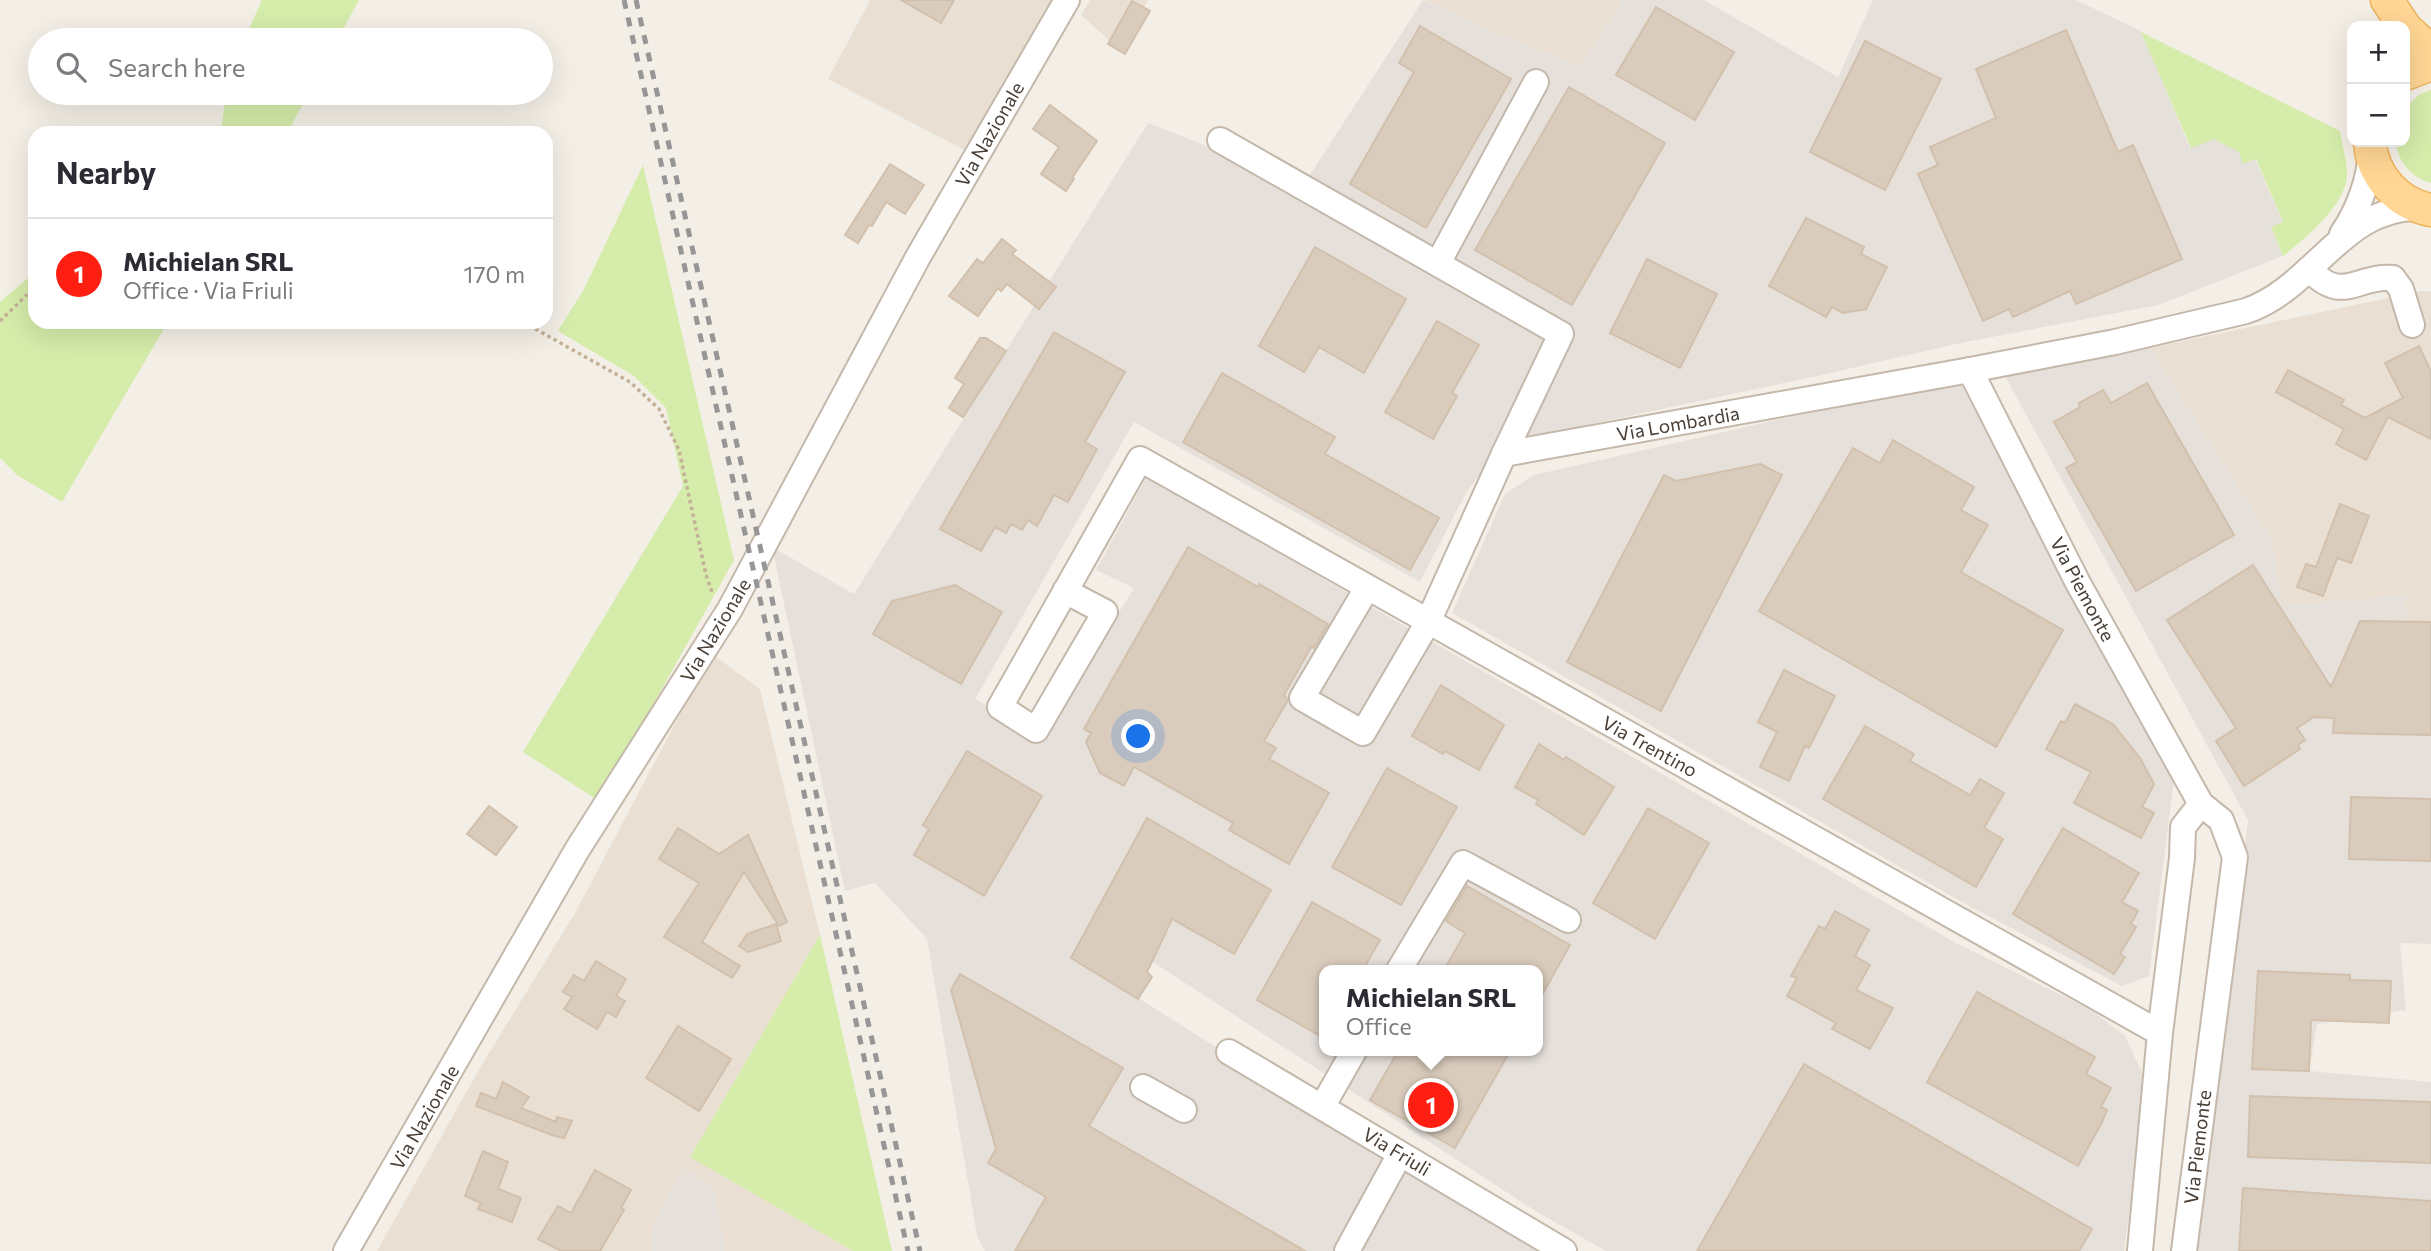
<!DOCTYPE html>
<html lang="en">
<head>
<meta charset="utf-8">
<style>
  body { margin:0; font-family:Commissioner,sans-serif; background:#f7f7f7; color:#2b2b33 }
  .controls { position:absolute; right:21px; top:21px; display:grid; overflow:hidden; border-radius:14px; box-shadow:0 7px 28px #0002 }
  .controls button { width:63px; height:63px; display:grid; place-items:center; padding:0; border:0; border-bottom:2px solid #e1e1e2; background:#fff; color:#2b2b33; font:35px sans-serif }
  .you { position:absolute; left:1139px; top:737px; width:24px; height:24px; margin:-18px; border:5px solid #fff; border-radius:50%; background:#1a73e8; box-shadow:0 0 0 10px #1a73e833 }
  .badge { display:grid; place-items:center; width:46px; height:46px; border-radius:50%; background:#ff1e12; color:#fff; font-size:23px; font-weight:700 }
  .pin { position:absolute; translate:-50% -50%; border:4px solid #fff; box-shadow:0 2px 7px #0006 }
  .popup { position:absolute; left:1319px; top:965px; width:224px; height:91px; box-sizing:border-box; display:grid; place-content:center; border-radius:14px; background:#fff; filter:drop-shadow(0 2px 5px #0005); font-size:23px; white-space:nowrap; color:#7c7c81 }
  .popup b { font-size:26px; color:#2b2b33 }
  .popup::after { content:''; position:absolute; left:50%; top:100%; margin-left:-14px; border:14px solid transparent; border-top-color:#fff }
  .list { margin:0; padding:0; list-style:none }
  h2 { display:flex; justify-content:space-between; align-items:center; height:91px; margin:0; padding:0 28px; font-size:30px }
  h2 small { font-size:23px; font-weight:400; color:#7c7c81 }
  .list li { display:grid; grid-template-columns:46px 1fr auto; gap:21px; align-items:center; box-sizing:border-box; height:112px; padding:0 28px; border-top:2px solid #e1e1e2 }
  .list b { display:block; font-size:26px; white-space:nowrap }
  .list p { margin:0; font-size:23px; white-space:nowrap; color:#7c7c81 }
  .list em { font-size:23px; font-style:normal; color:#7c7c81 }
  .icon { flex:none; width:38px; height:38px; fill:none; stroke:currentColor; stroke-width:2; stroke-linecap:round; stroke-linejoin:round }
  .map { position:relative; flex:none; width:2431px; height:1251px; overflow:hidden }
  .search { position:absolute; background:#fff; box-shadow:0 7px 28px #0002; left:28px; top:28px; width:525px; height:77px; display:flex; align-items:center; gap:18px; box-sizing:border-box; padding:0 24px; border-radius:38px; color:#7c7c81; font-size:26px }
  .panel { position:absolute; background:#fff; box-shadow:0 7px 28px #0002; left:28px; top:126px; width:525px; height:203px; border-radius:21px }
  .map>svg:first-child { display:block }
  .residential { fill:#e9e0d3 }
  .industrial { fill:#e6e0db; fill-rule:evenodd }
  .green { fill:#d5ecab }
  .building { fill:#daccbd; stroke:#d2c0ad; stroke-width:2 }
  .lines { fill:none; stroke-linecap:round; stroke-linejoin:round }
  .minor-casing { stroke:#c4b8ab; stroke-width:28 }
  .major-casing { stroke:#edb35b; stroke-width:35 }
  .path { stroke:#c4b098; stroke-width:3.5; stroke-dasharray:3.5 3.5; stroke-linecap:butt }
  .minor { stroke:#fff; stroke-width:24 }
  .major { stroke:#ffd694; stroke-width:32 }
  .rail { stroke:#969696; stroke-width:5; stroke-dasharray:9 9; stroke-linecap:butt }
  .labels { text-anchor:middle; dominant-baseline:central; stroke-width:7; stroke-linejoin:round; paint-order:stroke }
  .street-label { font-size:19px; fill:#483e35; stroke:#fff }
</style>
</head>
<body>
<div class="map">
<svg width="2431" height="1251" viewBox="0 0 2431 1251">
  <rect width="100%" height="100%" fill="#f4efe6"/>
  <g class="residential">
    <polygon points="870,0 1056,0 970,153 828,79"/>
    <polygon points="1090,0 1148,0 1121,51 1081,15"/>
    <polygon points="1424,0 1623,0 1581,66 1522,44"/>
    <polygon points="2421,291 2431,291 2431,628 2408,626 2405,596 2282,605 2271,540 2150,348"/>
    <polygon points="712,654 760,689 820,935 690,1157 853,1251 725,1251 714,1190 654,1225 652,1251 377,1251 481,1066 575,913"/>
  </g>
  <g class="industrial">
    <path d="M 1423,0 L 1522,44 L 1581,66 L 1623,0 L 1704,0 L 1838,77 L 1873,0 L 2076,0 L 2141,31 L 2190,148 L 2214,139 L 2255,159 L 2283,223 L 2271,228 L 2283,256 L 2158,305 L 1956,344 L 1822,375 L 1534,436 L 1494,455 L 1466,493 L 1420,582 L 1134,422 L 975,699 L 1041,737 L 1134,588 L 1096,570 L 1147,476 L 1401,624 L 1956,943 L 2091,1010 L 2125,1036 L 2147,1083 L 2124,1251 L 1606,1251 L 1537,1212 L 1139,953 L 1121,987 L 1538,1251 L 985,1251 L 977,1236 L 927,939 L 875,883 L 845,891 L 772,547 L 854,594 L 1148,123 L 1304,184 ZM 1324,970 L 1538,970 L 1538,1051 L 1324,1051 Z"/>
    <polygon points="2150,348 2272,540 2282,605 2405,596 2408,626 2431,628 2431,944 2400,943 2406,1010 2317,1024 2309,1071 2431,1082 2431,1251 2197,1251 2248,820 2001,369 2060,356"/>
    <polygon points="1958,379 2176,765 2149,976 2122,986 1969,906 1452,613 1505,494 1534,475"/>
    <polygon points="684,1168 714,1189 725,1251 652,1251 654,1225"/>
  </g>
  <g class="green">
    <polygon points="262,0 359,0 337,40 244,40"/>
    <path d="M 2141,32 L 2340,131 C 2342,145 2347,161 2347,175 C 2346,205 2305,239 2283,256 L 2271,227 L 2283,222 L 2256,159 L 2243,164 L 2239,152 L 2214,139 L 2191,148 Z"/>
    <path d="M 2431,90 L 2431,183 C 2410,177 2399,162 2395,142 L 2405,142 L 2405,108 L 2420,94 Z"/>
    <polygon points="226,93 309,93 287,133 221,133"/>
    <polygon points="643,165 734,560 599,801 523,752 683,486 666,408 634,376 558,331 584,289"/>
    <polygon points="35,272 35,322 168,322 62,502 17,475 0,458 0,302"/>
    <polygon points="820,935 892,1251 853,1251 690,1157"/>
  </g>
  <g class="building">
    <polygon points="901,0 954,0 941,23"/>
    <polygon points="1132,1 1150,11 1125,54 1108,44"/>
    <polygon points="1656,7 1734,52 1695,120 1616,75"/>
    <polygon points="1420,26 1511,79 1426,228 1350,184 1414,72 1399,63"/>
    <polygon points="2066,30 2118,152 2133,145 2182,259 2076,304 2070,291 2013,317 2009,309 1983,321 1918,174 1938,165 1930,147 1996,118 1976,69"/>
    <polygon points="1865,41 1941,79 1885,190 1810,152"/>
    <polygon points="1569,87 1665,143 1572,305 1475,250"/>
    <polygon points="1050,105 1097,141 1072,178 1074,179 1066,191 1041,174 1059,147 1033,129"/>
    <polygon points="890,164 924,185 905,214 886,202 872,226 869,225 858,243 845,235"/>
    <polygon points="1806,218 1864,247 1861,254 1887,267 1866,309 1843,313 1832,307 1826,317 1769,286"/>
    <polygon points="1002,239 1016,250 1012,254 1056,287 1039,309 1007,284 1001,291 998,288 978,316 949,296 977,259 983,263"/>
    <polygon points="1315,247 1406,299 1364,373 1319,347 1304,372 1259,346"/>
    <polygon points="1647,259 1717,294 1680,368 1610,333"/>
    <polygon points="1437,321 1479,345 1452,393 1457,396 1433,439 1385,412"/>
    <polygon points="1054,332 1125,372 1085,442 1097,449 1068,502 1054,495 1037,526 1028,520 1022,530 1011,524 1006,533 995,527 981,551 940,529"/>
    <polygon points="980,338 986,338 1006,351 963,417 949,408 964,384 955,378"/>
    <polygon points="2419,346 2431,371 2431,439 2388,417 2366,460 2336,444 2344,429 2276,392 2288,370 2344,400 2341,405 2365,418 2403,398 2385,363"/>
    <polygon points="1222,373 1335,437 1325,454 1439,518 1410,570 1183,442"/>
    <polygon points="2147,383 2234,535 2136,591 2066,468 2077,462 2054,422 2080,407 2079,403 2103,390 2111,403"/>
    <polygon points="1893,440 1974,487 1961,510 1988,525 1961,572 2063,630 1996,747 1759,611 1853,448 1880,463"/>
    <polygon points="1760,464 1782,475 1661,711 1567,662 1664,475 1676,481"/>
    <polygon points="2340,504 2369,516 2351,563 2337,558 2323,596 2297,587 2306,564 2316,567"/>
    <polygon points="1188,547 1258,587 1259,584 1328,624 1314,648 1311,647 1284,695 1288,700 1264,741 1276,748 1269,759 1329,793 1289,864 1229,830 1233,823 1134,767 1124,786 1100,773 1086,742 1091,733 1084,729"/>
    <polygon points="2253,565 2331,687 2360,621 2431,622 2431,735 2333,733 2334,718 2314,717 2297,728 2305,740 2298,745 2300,749 2244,786 2216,741 2236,728 2167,620"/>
    <polygon points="955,585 1002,612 961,684 873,634 892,601"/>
    <polygon points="1784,670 1835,696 1809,748 1805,746 1789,781 1760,767 1777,732 1758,722"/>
    <polygon points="1441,685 1504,725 1479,770 1445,751 1443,754 1412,736"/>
    <polygon points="2075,704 2113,724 2140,758 2154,784 2142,807 2154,813 2141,838 2074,803 2091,772 2046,749 2061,721 2065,723"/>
    <polygon points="1865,726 1914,754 1910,761 1970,795 1980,779 2004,793 1984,828 2003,839 1976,887 1823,799"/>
    <polygon points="1539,744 1564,760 1566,757 1614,787 1584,835 1536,804 1538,800 1515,787"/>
    <polygon points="967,751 1042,796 984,896 914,855 929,829 923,825"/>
    <polygon points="1387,768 1457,807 1401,905 1332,867"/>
    <polygon points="2351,797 2431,799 2431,861 2349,859"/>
    <polygon points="489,806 517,827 496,855 467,834"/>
    <polygon points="1648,808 1709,843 1655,939 1593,903"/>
    <polygon points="1147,818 1271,890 1234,954 1172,919 1147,972 1152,977 1138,999 1071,958"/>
    <polygon points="678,828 719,854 748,835 787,922 779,926 744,872 702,942 740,966 732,978 664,937 699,883 659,859"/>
    <polygon points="2063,828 2139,873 2122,902 2138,911 2131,924 2136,927 2120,954 2125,957 2114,974 2013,914"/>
    <polygon points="1467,886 1570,945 1538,1002 1538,970 1444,970 1465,933 1446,921"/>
    <polygon points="1312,902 1380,940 1363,970 1324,970 1324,1038 1257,1000"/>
    <polygon points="1835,911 1869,930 1855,956 1870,965 1856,990 1893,1008 1870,1049 1832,1029 1836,1023 1787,996 1797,978 1791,976 1819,926 1825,929"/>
    <polygon points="776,924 781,941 748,952 739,946 747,934"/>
    <polygon points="596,961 626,979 616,996 625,1001 616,1017 607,1012 597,1029 564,1009 572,997 563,992 574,975 584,981"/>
    <polygon points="2258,971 2350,975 2350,980 2391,981 2389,1023 2311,1020 2309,1071 2252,1069"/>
    <polygon points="960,974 1123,1068 1089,1126 1305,1251 1015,1251 1046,1197 988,1163 996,1149 951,990"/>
    <polygon points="1977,992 2095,1057 2086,1074 2111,1088 2101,1107 2107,1110 2102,1122 2078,1166 1927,1082"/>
    <polygon points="678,1026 731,1059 699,1111 646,1078"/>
    <polygon points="1398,1051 1510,1051 1455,1148 1370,1100"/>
    <polygon points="1804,1064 2092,1229 2079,1251 1697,1251"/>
    <polygon points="503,1082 529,1097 521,1108 556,1122 557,1117 572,1121 564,1138 552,1135 476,1106 481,1093 496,1099"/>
    <polygon points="2250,1096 2431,1102 2431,1163 2248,1157"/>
    <polygon points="483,1151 508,1162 498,1189 521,1198 512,1222 478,1209 481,1203 465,1196"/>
    <polygon points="595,1170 631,1190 621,1208 624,1210 600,1251 561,1251 538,1239 558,1206 571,1213"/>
    <polygon points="2243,1188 2431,1201 2431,1251 2239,1251"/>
  </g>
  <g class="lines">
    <defs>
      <g id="minor">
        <polyline points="1220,140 1561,334 1504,454"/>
        <path d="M 2342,234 C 2358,211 2370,179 2371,150"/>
        <polyline points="1438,263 1536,82"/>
        <path d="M 2309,269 C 2343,305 2356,275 2393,278 L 2401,289 L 2412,325"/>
        <polyline points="1970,370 2078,583 2201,804 2221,820 2235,857 2184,1251"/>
        <path d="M 1367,588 L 1302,698 L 1363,733 L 1428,622 L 1504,454 L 1970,370 L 2115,342 L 2246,311 C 2314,288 2343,205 2421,208"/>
        <polyline points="1065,591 1105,612 1036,730 1000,707 1140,459 2160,1033"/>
        <polyline points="1399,970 1463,863 1568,920"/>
        <polyline points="1229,1052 1564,1251"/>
        <polyline points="1143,1087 1184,1110"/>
        <polyline points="1322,1107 1354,1051"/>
        <polyline points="346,1251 577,850 730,609 918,257 1067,0"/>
        <polyline points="1347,1251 1400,1154"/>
        <polyline points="2140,1251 2160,1033 2182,858 2183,827 2201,804"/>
      </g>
      <g id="major">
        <polyline points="2387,0 2404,26"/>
        <polyline points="2405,28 2431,51"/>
        <polyline points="2405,74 2431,64"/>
        <path d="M 2370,142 C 2372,176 2398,204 2431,210"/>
      </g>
    </defs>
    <use href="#minor" class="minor-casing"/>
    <use href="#major" class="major-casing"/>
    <g class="path">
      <polyline points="0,321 35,287"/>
      <polyline points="523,322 630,382 659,409 679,450 706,575 713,595"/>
    </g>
    <use href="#minor" class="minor"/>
    <use href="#major" class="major"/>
    <g class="rail">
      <polyline points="624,0 908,1251"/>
      <polyline points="636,0 920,1251"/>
    </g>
  </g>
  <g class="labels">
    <g class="street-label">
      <text transform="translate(989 134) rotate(-60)">Via Nazionale</text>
      <text transform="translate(1678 423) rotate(-10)">Via Lombardia</text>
      <text transform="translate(2083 589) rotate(62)">Via Piemonte</text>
      <text transform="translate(715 630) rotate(-59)">Via Nazionale</text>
      <text transform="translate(1650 746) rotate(29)">Via Trentino</text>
      <text transform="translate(424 1117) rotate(-60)">Via Nazionale</text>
      <text transform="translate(2197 1147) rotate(-83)">Via Piemonte</text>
      <text transform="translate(1397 1151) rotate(31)">Via Friuli</text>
    </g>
  </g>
</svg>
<div class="controls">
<button>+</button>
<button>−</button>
</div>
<div class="you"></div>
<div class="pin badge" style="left:1431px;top:1105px">1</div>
<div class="popup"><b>Michielan SRL</b>Office</div>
<div class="search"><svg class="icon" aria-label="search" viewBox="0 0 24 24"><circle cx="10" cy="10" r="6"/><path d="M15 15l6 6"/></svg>Search here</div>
<section class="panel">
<h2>Nearby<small></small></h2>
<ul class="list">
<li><span class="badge">1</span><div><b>Michielan SRL</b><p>Office · Via Friuli</p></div><em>170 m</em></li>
</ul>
</section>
</div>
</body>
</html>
